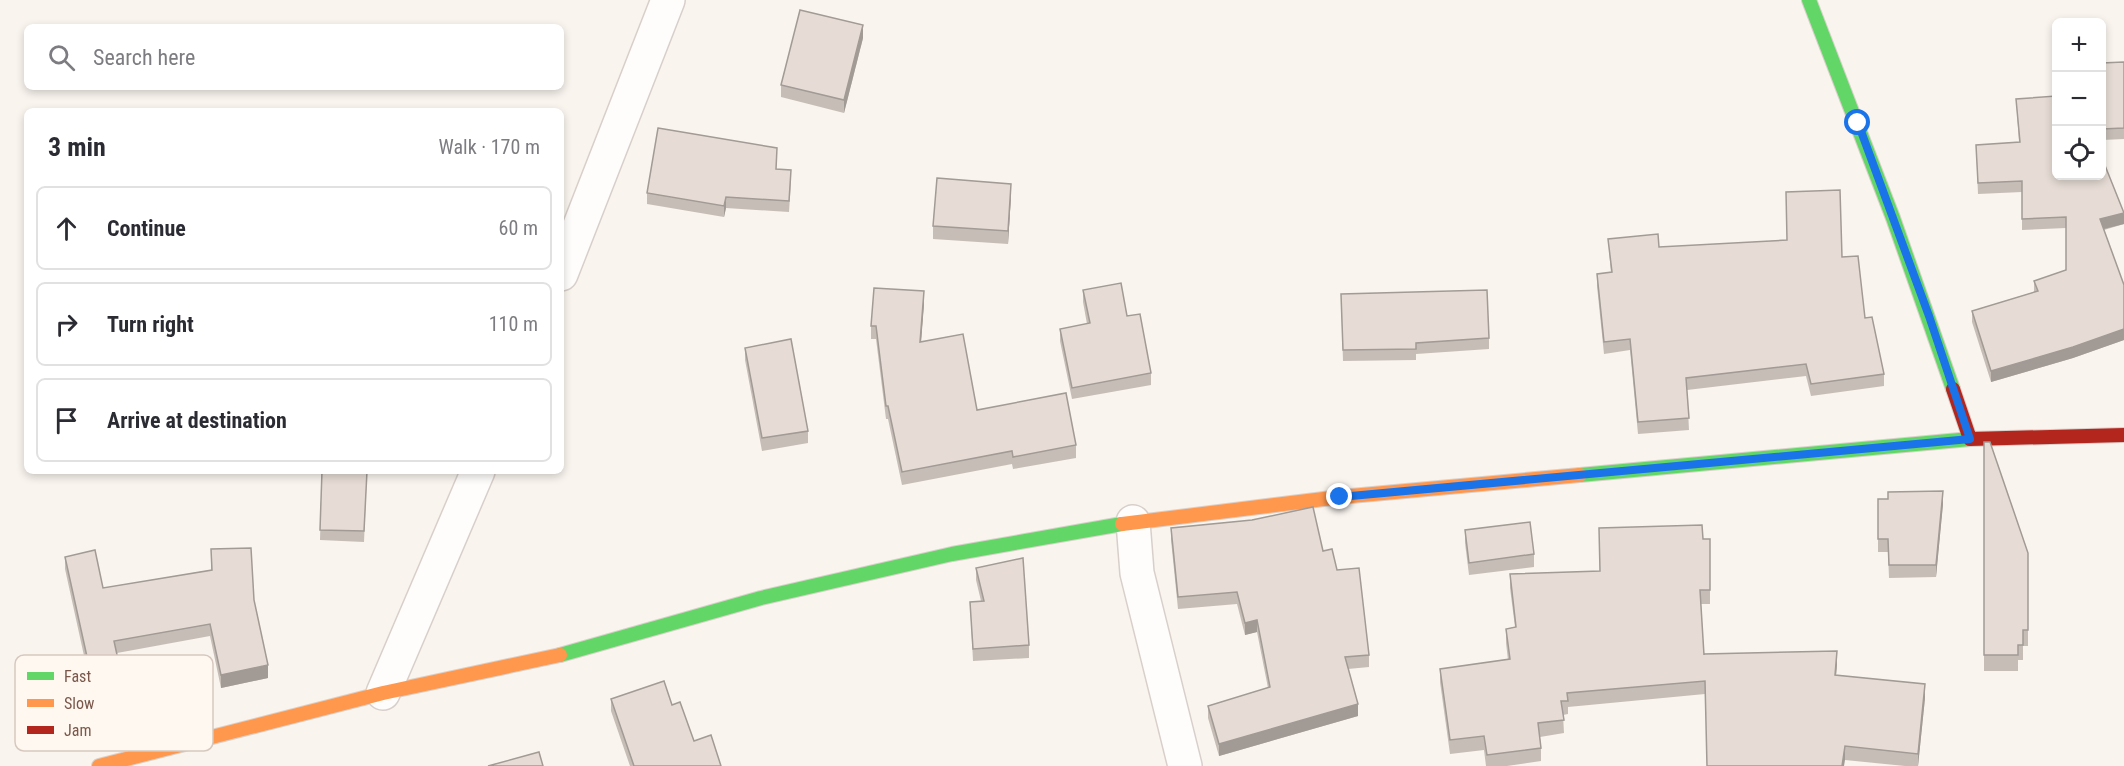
<!DOCTYPE html>
<html lang="en">
<head>
<meta charset="utf-8">
<style>
  body { margin:0; font-family:"Roboto Condensed",sans-serif; background:#f7f7f7; color:#2b2b33 }
  .controls { position:absolute; right:18px; top:18px; display:grid; overflow:hidden; border-radius:9px; box-shadow:0 3px 9px #0003 }
  .controls button { width:54px; height:54px; display:grid; place-items:center; padding:0; border:0; border-bottom:2px solid #e1e1e2; background:#fff; color:#2b2b33; font:30px sans-serif }
  .stop { position:absolute; width:18px; height:18px; margin:-14px; border:4px solid #1a73e8; border-radius:50%; background:#fff }
  .stop.end { background:#1a73e8; border-color:#fff; box-shadow:0 2px 6px #0008 }
  .list { margin:0; padding:0; list-style:none }
  h2 { display:flex; justify-content:space-between; align-items:center; height:78px; margin:0; padding:0 24px; font-size:26px }
  h2 small { font-size:20px; font-weight:400; color:#7c7c81 }
  .list li { display:grid; grid-template-columns:39px 1fr auto; gap:18px; align-items:center; box-sizing:border-box; height:84px; margin:0 12px 12px; padding:0 12px; border:2px solid #e1e1e2; border-radius:9px }
  .list b { display:block; font-size:22px; white-space:nowrap }
  .list em { font-size:20px; font-style:normal; color:#7c7c81 }
  .icon { flex:none; width:33px; height:33px; fill:none; stroke:currentColor; stroke-width:2; stroke-linecap:round; stroke-linejoin:round }
  .map { position:relative; flex:none; width:2124px; height:766px; overflow:hidden }
  .search { position:absolute; background:#fff; box-shadow:0 3px 9px #0003; left:24px; top:24px; width:540px; height:66px; display:flex; align-items:center; gap:15px; box-sizing:border-box; padding:0 21px; border-radius:9px; color:#7c7c81; font-size:22px }
  .panel { position:absolute; background:#fff; box-shadow:0 3px 9px #0003; left:24px; top:108px; width:540px; height:366px; border-radius:9px }
  .map>svg:first-child { display:block }
  .lines { fill:none; stroke-linecap:round; stroke-linejoin:round }
  .street-casing { stroke:#d8cfca; stroke-width:36 }
  .fast-casing { stroke:#dad0cb; stroke-width:16 }
  .slow-casing { stroke:#dad0cb; stroke-width:16 }
  .jam-casing { stroke:#dad0cb; stroke-width:16 }
  .street { stroke:#fefdfc; stroke-width:33 }
  .fast { stroke:#63d668; stroke-width:14 }
  .slow { stroke:#ff974d; stroke-width:14 }
  .jam { stroke:#b3261e; stroke-width:14 }
  .wall { fill:#c6bdb7 }
  .shaded-wall { fill:#a19a95 }
  .building { fill:#e6dcd5; stroke:#a19a95; stroke-width:1.5 }
  .route { stroke:#1a73e8; stroke-width:8 }
  .key { fill:#fff8f1; stroke:#d7c8bf; stroke-width:1.5 }
  .key-label { font-size:16px; fill:#7a574a }
</style>
</head>
<body>
<div class="map">
<svg width="2124" height="766" viewBox="0 0 2124 766">
  <rect width="100%" height="100%" fill="#f9f4ee"/>
  <g class="lines">
    <defs>
      <g id="street">
        <polyline points="561,274 668,0"/>
        <polyline points="1133,522 1137,573 1185,766"/>
        <polyline points="383,693 478,471"/>
      </g>
      <g id="fast">
        <polyline points="1809,0 1893,218 1953,389"/>
        <polyline points="1580,475 1970,439"/>
        <polyline points="560,655 761,598 952,554 1122,524"/>
      </g>
      <g id="slow">
        <polyline points="1122,524 1340,497 1580,475"/>
        <polyline points="99,766 383,693 560,655"/>
      </g>
      <polyline id="jam" points="1953,389 1970,439 2124,435"/>
    </defs>
    <use href="#street" class="street-casing"/>
    <use href="#fast" class="fast-casing"/>
    <use href="#slow" class="slow-casing"/>
    <use href="#jam" class="jam-casing"/>
    <use href="#street" class="street"/>
    <use href="#fast" class="fast"/>
    <use href="#slow" class="slow"/>
    <use href="#jam" class="jam"/>
  </g>
  <g class="wall">
    <polygon points="863,38 844,113 781,97 781,85"/>
    <polygon points="2124,62 2124,139 2102,140 2102,92 2103,92 2102,63"/>
    <polygon points="2016,99 2124,224 2104,230 2124,285 2124,340 2073,358 1991,382 1972,322 1972,311 2034,292 2034,281 2066,270 2066,228 2022,230 2022,192 1978,194 1976,145 2019,142"/>
    <polygon points="777,159 776,169 791,181 789,212 726,208 724,217 647,204 647,193"/>
    <polygon points="1011,196 1008,244 933,239 933,226"/>
    <polygon points="1608,239 1659,247 1842,257 1865,318 1884,374 1884,386 1811,396 1806,376 1687,390 1689,430 1638,434 1630,350 1604,354 1597,286 1597,274 1611,273"/>
    <polygon points="1083,290 1127,316 1151,373 1151,385 1072,399 1060,341 1060,329 1087,324 1083,302"/>
    <polygon points="1341,294 1489,338 1489,349 1416,354 1416,360 1343,361"/>
    <polygon points="924,304 921,342 977,410 1076,445 1076,458 1013,469 1012,464 902,485 888,419 886,419 876,339 871,339 871,326"/>
    <polygon points="745,348 808,431 808,443 762,451 745,360"/>
    <polygon points="1984,442 2028,553 2028,646 2023,646 2023,660 2018,660 2018,671 1984,671"/>
    <polygon points="322,471 367,471 364,542 320,540"/>
    <polygon points="1878,499 1943,504 1936,577 1889,578 1888,552 1878,552"/>
    <polygon points="1171,528 1323,551 1337,570 1369,655 1369,667 1348,669 1358,716 1219,756 1208,718 1208,706 1268,688 1257,632 1245,635 1237,604 1178,609 1171,540"/>
    <polygon points="1465,530 1534,554 1534,567 1469,575 1465,543"/>
    <polygon points="1703,539 1710,539 1710,604 1701,604 1704,655 1837,664 1836,675 1925,698 1918,766 1905,766 1845,760 1705,694 1568,707 1568,714 1563,715 1564,733 1540,737 1541,748 1541,761 1507,766 1486,766 1484,750 1450,754 1440,682 1440,669 1508,660 1506,643 1506,629 1515,627 1510,588 1510,574 1600,571"/>
    <polygon points="211,549 254,600 268,678 221,688 210,636 117,653 124,699 95,706 65,569 65,557 103,588 211,570"/>
    <polygon points="976,568 1029,645 1029,658 973,661 970,602 981,601 976,580"/>
    <polygon points="611,699 672,705 694,741 721,766 630,766 611,711"/>
  </g>
  <g class="shaded-wall">
    <polygon points="863,25 863,38 844,113 844,100"/>
    <polygon points="1011,184 1011,196 1008,244 1008,231"/>
    <polygon points="726,197 726,208 724,217 724,206"/>
    <polygon points="2124,213 2124,224 2100,230 2100,219"/>
    <polygon points="924,291 924,304 920,355 920,342"/>
    <polygon points="2124,329 2124,340 2073,358 1991,382 1991,371"/>
    <polygon points="1943,491 1943,504 1936,577 1936,565"/>
    <polygon points="1257,620 1257,632 1245,635 1245,623"/>
    <polygon points="1837,651 1837,664 1835,689 1835,675"/>
    <polygon points="268,665 268,678 221,688 221,675"/>
    <polygon points="1925,684 1925,698 1918,766 1918,754"/>
    <polygon points="124,687 124,699 95,706 95,693"/>
    <polygon points="1358,704 1358,716 1219,756 1219,744"/>
    <polygon points="1845,746 1845,760 1844,766 1842,766"/>
  </g>
  <g class="building">
    <polygon points="800,10 863,25 844,100 781,85"/>
    <polygon points="2124,62 2124,128 2102,129 2102,92 2104,92 2102,63"/>
    <polygon points="2056,96 2056,176 2102,176 2102,158 2124,213 2100,219 2124,285 2124,329 2073,347 1991,371 1972,311 2038,291 2034,281 2066,270 2066,217 2022,219 2022,181 1978,183 1976,145 2020,142 2016,99"/>
    <polygon points="658,128 777,148 776,169 791,170 789,201 726,197 724,206 647,193"/>
    <polygon points="937,178 1011,184 1008,231 933,226"/>
    <polygon points="1840,190 1842,257 1858,256 1865,318 1872,317 1884,374 1811,384 1806,364 1686,378 1689,418 1638,422 1630,339 1604,342 1597,274 1612,272 1608,239 1658,234 1659,247 1787,240 1786,192"/>
    <polygon points="1121,283 1127,316 1140,314 1151,373 1072,388 1060,329 1090,323 1083,290"/>
    <polygon points="874,288 924,291 920,342 963,334 977,410 1066,393 1076,445 1013,457 1012,451 902,472 888,406 886,406 876,326 871,326"/>
    <polygon points="1487,290 1489,338 1416,343 1416,349 1343,350 1341,294"/>
    <polygon points="791,339 808,431 762,438 745,348"/>
    <polygon points="1984,442 1990,442 2028,553 2028,630 2023,630 2023,645 2018,645 2018,655 1984,655"/>
    <polygon points="322,471 367,471 364,531 320,530"/>
    <polygon points="1943,491 1936,565 1889,565 1888,539 1878,539 1878,499 1888,499 1888,492"/>
    <polygon points="1313,507 1323,551 1332,549 1337,570 1359,568 1369,655 1345,657 1358,704 1219,744 1208,706 1270,687 1257,620 1245,623 1237,592 1178,597 1171,528 1252,520"/>
    <polygon points="1530,522 1534,554 1469,563 1465,530"/>
    <polygon points="1702,525 1703,539 1710,539 1710,590 1700,590 1704,655 1704,654 1837,651 1835,675 1925,684 1918,754 1845,746 1842,766 1707,766 1705,681 1567,693 1568,701 1561,701 1564,720 1538,723 1541,748 1487,755 1484,736 1450,740 1440,669 1510,659 1506,629 1516,627 1510,574 1600,571 1599,528"/>
    <polygon points="251,548 254,600 268,665 221,675 210,624 114,641 124,687 95,693 65,557 95,550 103,588 212,570 211,549"/>
    <polygon points="1023,558 1029,645 973,649 970,602 984,601 976,568"/>
    <polygon points="664,681 672,705 680,702 694,741 711,735 721,766 634,766 611,699"/>
    <polygon points="539,752 543,766 488,766"/>
  </g>
  <g class="lines">
    <polyline class="route" points="1340,497 1970,439 1929,316 1858,123"/>
  </g>
  <rect x="15" y="655" width="198" height="96" rx="9" class="key"/>
  <rect x="27" y="672" width="27" height="8" fill="#63d668"/>
  <rect x="27" y="699" width="27" height="8" fill="#ff974d"/>
  <rect x="27" y="726" width="27" height="8" fill="#b3261e"/>
  <g class="key-label">
    <text x="64" y="682">Fast</text>
    <text x="64" y="709">Slow</text>
    <text x="64" y="736">Jam</text>
  </g>
</svg>
<div class="controls">
<button>+</button>
<button>−</button>
<button><svg class="icon" aria-label="locate" viewBox="0 0 24 24"><circle cx="12" cy="12" r="6"/><path d="M12 2v4M12 18v4M2 12h4M18 12h4"/></svg></button>
</div>
<div class="stop" style="left:1858px;top:123px"></div>
<div class="stop end" style="left:1340px;top:497px"></div>
<div class="search"><svg class="icon" aria-label="search" viewBox="0 0 24 24"><circle cx="10" cy="10" r="6"/><path d="M15 15l6 6"/></svg>Search here</div>
<section class="panel">
<h2>3 min<small>Walk · 170 m</small></h2>
<ul class="list">
<li><svg class="icon" aria-label="ahead" viewBox="0 0 24 24"><path d="M12 20V5M6 11l6-6 6 6"/></svg><div><b>Continue</b></div><em>60 m</em></li>
<li><svg class="icon" aria-label="right" viewBox="0 0 24 24"><path d="M7 20v-9h11M14 6l5 5-5 5"/></svg><div><b>Turn right</b></div><em>110 m</em></li>
<li><svg class="icon" aria-label="arrive" viewBox="0 0 24 24"><path d="M6 21V4h12l-3 4 3 4H6"/></svg><div><b>Arrive at destination</b></div></li>
</ul>
</section>
</div>
</body>
</html>
